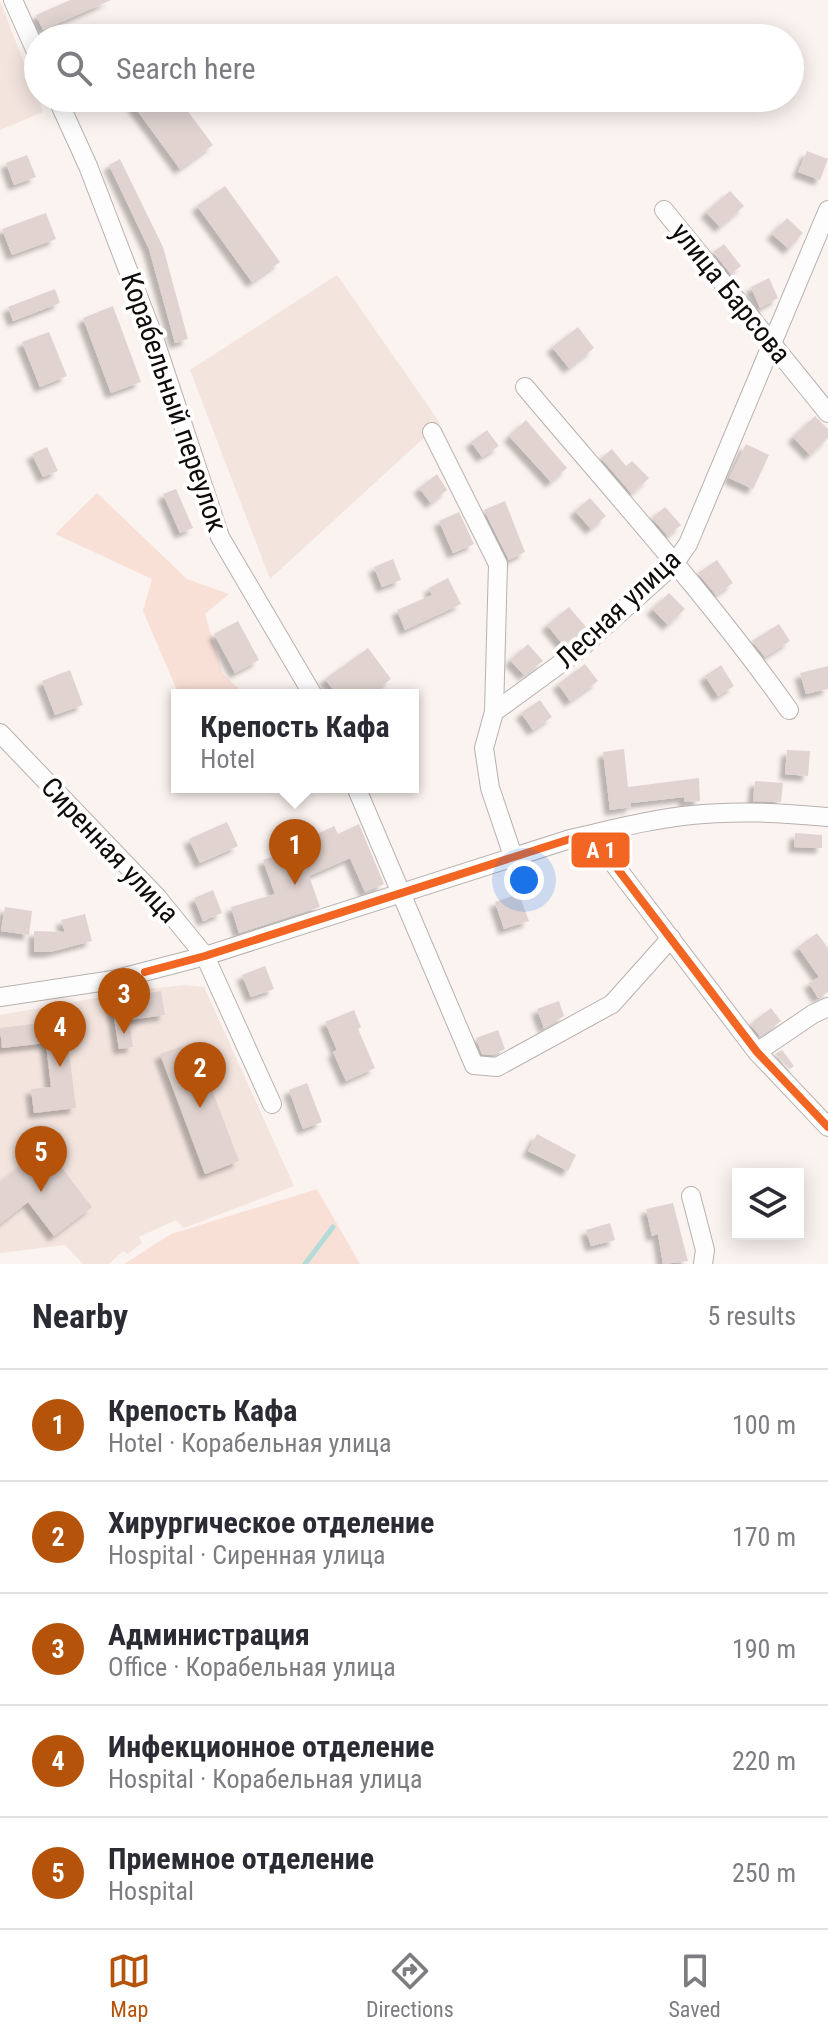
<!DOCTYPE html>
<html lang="en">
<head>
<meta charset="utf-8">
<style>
  body { margin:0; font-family:"Roboto Condensed",sans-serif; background:#f2f2f3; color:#2b2b33 }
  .controls { position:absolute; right:24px; bottom:24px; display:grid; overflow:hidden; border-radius:0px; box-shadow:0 4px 20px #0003 }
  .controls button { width:72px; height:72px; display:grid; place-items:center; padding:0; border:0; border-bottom:2px solid #e1e1e2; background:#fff; color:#2b2b33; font:40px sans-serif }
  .you { position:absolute; left:524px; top:880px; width:28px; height:28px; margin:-20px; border:6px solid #fff; border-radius:50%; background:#1a73e8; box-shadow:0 0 0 12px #1a73e833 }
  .badge { display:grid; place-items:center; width:52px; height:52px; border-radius:50%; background:#b45309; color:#fff; font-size:26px; font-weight:700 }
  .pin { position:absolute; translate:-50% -66px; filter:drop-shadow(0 2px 4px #0008) }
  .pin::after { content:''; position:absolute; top:42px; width:28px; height:24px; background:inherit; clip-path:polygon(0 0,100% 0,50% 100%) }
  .popup { position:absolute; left:171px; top:689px; width:248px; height:104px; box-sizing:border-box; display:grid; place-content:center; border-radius:0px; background:#fff; filter:drop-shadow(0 2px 6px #0005); font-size:26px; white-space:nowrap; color:#7c7c81 }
  .popup b { font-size:30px; color:#2b2b33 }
  .popup::after { content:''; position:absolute; left:50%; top:100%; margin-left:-16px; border:16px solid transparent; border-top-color:#fff }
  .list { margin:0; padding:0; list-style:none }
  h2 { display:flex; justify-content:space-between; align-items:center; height:104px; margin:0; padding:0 32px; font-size:34px }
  h2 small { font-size:26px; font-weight:400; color:#7c7c81 }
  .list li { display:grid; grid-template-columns:52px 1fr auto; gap:24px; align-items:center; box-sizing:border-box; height:112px; padding:0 32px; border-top:2px solid #e1e1e2 }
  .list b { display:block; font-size:30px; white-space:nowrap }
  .list p { margin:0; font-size:26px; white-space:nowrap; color:#7c7c81 }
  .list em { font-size:26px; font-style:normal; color:#7c7c81 }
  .icon { flex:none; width:44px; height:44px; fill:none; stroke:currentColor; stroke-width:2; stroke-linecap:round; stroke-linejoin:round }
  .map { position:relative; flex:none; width:828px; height:1264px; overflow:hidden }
  .search { position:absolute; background:#fff; box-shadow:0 4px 20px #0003; left:24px; right:24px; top:24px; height:88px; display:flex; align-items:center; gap:20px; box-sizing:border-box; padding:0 28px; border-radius:44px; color:#7c7c81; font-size:30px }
  .sheet { height:664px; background:#fff }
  nav { display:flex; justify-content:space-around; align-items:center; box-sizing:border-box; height:112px; border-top:2px solid #e1e1e2; background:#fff; font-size:22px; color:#7c7c81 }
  nav a { display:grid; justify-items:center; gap:4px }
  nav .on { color:#b45309 }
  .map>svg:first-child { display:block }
  .built { fill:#f3e4de }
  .green { fill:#f9e0d7 }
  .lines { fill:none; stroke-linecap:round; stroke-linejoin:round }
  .stream { stroke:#b3dbd7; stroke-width:5 }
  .building { fill:#e1d4d0; filter:url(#shadow) }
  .street-casing { stroke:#b7b1af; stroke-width:20 }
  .street { stroke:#fefdfd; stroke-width:18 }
  .bus-1-casing { stroke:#fff; stroke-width:14 }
  .bus-1 { stroke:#f26522; stroke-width:8 }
  .labels { text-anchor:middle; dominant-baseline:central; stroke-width:8; stroke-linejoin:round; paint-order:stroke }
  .street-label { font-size:28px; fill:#0f0b09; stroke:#fff }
  .line-badge { stroke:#fff; stroke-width:3 }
  .badge-label { font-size:22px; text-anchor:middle; font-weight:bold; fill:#fff }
</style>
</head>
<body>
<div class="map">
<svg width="828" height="1264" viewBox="0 0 828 1264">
  <defs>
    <filter id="shadow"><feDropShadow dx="-5.5" dy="5.5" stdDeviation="2" flood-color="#0004"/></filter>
  </defs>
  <rect width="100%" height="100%" fill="#fbf3f0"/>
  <g class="built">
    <polygon points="0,1 43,112 0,130"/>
    <polygon points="337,275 440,423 270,579 190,370"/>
    <polygon points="185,985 204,987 294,1186 184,1228 176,1220 139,1237 142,1243 128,1254 123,1251 109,1264 83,1264 65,1245 0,1253 0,1015 147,989"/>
  </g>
  <g class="green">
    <polygon points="97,493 187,579 229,594 205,614 223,674 241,691 234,695 179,695 143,611 152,579 55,534"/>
    <polygon points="317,1189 360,1264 124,1264 171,1234"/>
  </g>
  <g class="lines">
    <polyline class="stream" points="305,1264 333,1227"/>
  </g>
  <g class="building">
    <polygon points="70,0 111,0 43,30 36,15"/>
    <polygon points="128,98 178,98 213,145 180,169"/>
    <polygon points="807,151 828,159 820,180 798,172"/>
    <polygon points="27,155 36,177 14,185 6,163"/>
    <polygon points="120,159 163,247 188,339 175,343 149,249 109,165"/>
    <polygon points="225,186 280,262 252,282 197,206"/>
    <polygon points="730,191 744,206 720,227 706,212"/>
    <polygon points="46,213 56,239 12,255 2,229"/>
    <polygon points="787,218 803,233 789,249 772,234"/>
    <polygon points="724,244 741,266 731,274 713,252"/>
    <polygon points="769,278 778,298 760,308 751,287"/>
    <polygon points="55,289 60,303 13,321 8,307"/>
    <polygon points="113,306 141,382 111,393 83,318"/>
    <polygon points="578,327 594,348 569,368 552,347"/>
    <polygon points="49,332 67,376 40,387 22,342"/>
    <polygon points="815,416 828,429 828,438 810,455 793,437"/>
    <polygon points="526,420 567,468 551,482 509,436"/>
    <polygon points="487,430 499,446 482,457 471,442"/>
    <polygon points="746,444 769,455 753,489 729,478"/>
    <polygon points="47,447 58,471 43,477 32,454"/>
    <polygon points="612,449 626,466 632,461 649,478 632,494 601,458"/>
    <polygon points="437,474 447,490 431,503 419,488"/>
    <polygon points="176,489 193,528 180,533 163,494"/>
    <polygon points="590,498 606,516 591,529 575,511"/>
    <polygon points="505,501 525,552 509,560 484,510"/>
    <polygon points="665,507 681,525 668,536 652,518"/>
    <polygon points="459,512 474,544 453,553 439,521"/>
    <polygon points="393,559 401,580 382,587 374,567"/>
    <polygon points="717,560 733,583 716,595 698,573"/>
    <polygon points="448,578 461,604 405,630 397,610 432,595 429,588"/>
    <polygon points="669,593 685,609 668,625 652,609"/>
    <polygon points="569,607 586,627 564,646 547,625"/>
    <polygon points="238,621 259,660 235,673 214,634"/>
    <polygon points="779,624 790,641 765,657 752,641"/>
    <polygon points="528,644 543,661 524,675 510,660"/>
    <polygon points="368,648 391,679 369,695 337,695 325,679"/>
    <polygon points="585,664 598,681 570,701 558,684"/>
    <polygon points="721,665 734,686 718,696 705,676"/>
    <polygon points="828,666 828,689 806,694 800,673"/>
    <polygon points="70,670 83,705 55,715 42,681"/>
    <polygon points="540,700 552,717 533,730 521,713"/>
    <polygon points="624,749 628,787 699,778 700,801 684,802 684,797 631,803 631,807 610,810 603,752"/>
    <polygon points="787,750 810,751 808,776 785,774"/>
    <polygon points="755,781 783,783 781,802 753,801"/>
    <polygon points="227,822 238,846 200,863 189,839"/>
    <polygon points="359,824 384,884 365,892 350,858 309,876 320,907 239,933 231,907 275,894 263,860 316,842 313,836 334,826 338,834"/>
    <polygon points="795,833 822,835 822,848 794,847"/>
    <polygon points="213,890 222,913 203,921 194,898"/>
    <polygon points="519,894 529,921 504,929 495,902"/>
    <polygon points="5,907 32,911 29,935 1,931"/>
    <polygon points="85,914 92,941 50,952 34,952 34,931 65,932 61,920"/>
    <polygon points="817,933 828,948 828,992 818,998 809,983 819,977 798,947"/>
    <polygon points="265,966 274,989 251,997 242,975"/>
    <polygon points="161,991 165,1015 129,1020 133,1047 119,1049 111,999"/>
    <polygon points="559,1001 564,1016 544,1028 537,1009"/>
    <polygon points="771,1008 781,1021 760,1036 750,1024"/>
    <polygon points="354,1010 361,1027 358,1029 375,1068 346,1081 333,1052 337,1050 325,1022"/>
    <polygon points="65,1020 76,1108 34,1113 31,1089 51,1087 46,1043 2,1048 0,1028"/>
    <polygon points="498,1030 505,1049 493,1055 482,1054 476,1038"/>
    <polygon points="194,1042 239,1161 205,1174 160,1054"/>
    <polygon points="782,1050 794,1066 790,1069 775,1054"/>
    <polygon points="307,1083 322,1122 303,1129 289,1090"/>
    <polygon points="537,1134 576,1155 568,1171 528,1151"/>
    <polygon points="46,1147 92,1207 54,1236 28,1202 0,1224 0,1182"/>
    <polygon points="673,1203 688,1261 663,1264 658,1234 652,1236 646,1209"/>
    <polygon points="610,1223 615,1240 591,1246 586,1230"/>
  </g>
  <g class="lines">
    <defs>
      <g id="street">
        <polyline points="13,0 38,56"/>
        <polyline points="57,98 88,166 153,335 220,537 313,695"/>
        <polyline points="664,210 828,413"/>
        <path d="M 525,387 C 614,493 709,597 789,710"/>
        <polyline points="432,432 498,564 494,712"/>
        <polyline points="0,733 157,897 205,956 272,1104"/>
        <polyline points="356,787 474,1065 497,1067 612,1004 671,938"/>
        <polyline points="573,840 590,842 607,855 757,1052 828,1127"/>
        <polyline points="514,859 490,788 484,748 494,712 575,653 674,564 688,544 828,210"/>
        <path d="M 0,997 L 113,980 L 205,956 L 570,839 C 610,830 651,819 692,815 C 737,810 783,813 828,817"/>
        <polyline points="757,1052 813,1014 828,1007"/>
        <polyline points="691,1196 705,1250 703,1264"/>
      </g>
    </defs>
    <use href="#street" class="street-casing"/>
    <use href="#street" class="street"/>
    <defs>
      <polyline id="bus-1" points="145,972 205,956 570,839 590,842 607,855 757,1052 828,1127"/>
    </defs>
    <use href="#bus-1" class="bus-1-casing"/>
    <use href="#bus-1" class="bus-1"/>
  </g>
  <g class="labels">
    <g class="street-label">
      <text transform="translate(731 293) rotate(51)">улица Барсова</text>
      <text transform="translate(174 402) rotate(71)">Корабельный переулок</text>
      <text transform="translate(618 609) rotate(-43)">Лесная улица</text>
      <text transform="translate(110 850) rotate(47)">Сиренная улица</text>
    </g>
  </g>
  <rect class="line-badge" x="570" y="831" width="61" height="38" rx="8" fill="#f26522"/>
  <g class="badge-label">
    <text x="601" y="858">A 1</text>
  </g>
</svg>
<div class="controls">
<button><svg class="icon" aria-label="layers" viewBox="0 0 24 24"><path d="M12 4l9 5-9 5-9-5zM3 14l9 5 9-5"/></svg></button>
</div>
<div class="you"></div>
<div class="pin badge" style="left:295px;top:885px">1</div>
<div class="popup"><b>Крепость Кафа</b>Hotel</div>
<div class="pin badge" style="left:200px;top:1108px">2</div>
<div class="pin badge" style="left:124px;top:1034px">3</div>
<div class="pin badge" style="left:60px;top:1067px">4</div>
<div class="pin badge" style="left:41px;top:1192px">5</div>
<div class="search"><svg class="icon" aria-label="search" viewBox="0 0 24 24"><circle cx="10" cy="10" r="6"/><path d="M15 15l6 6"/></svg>Search here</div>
</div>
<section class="sheet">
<h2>Nearby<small>5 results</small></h2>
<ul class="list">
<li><span class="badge">1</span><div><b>Крепость Кафа</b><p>Hotel · Корабельная улица</p></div><em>100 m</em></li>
<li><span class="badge">2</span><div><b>Хирургическое отделение</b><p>Hospital · Сиренная улица</p></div><em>170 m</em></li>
<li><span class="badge">3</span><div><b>Администрация</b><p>Office · Корабельная улица</p></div><em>190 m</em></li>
<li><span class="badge">4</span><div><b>Инфекционное отделение</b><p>Hospital · Корабельная улица</p></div><em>220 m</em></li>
<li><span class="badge">5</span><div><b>Приемное отделение</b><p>Hospital</p></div><em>250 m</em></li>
</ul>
</section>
<nav>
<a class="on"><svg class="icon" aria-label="map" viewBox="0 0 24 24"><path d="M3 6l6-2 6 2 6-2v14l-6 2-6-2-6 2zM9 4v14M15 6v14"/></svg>Map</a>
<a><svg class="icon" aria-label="directions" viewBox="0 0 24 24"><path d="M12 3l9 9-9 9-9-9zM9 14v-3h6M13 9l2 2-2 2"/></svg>Directions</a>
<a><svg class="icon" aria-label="saved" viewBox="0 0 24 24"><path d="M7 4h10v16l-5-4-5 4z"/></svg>Saved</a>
</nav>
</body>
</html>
